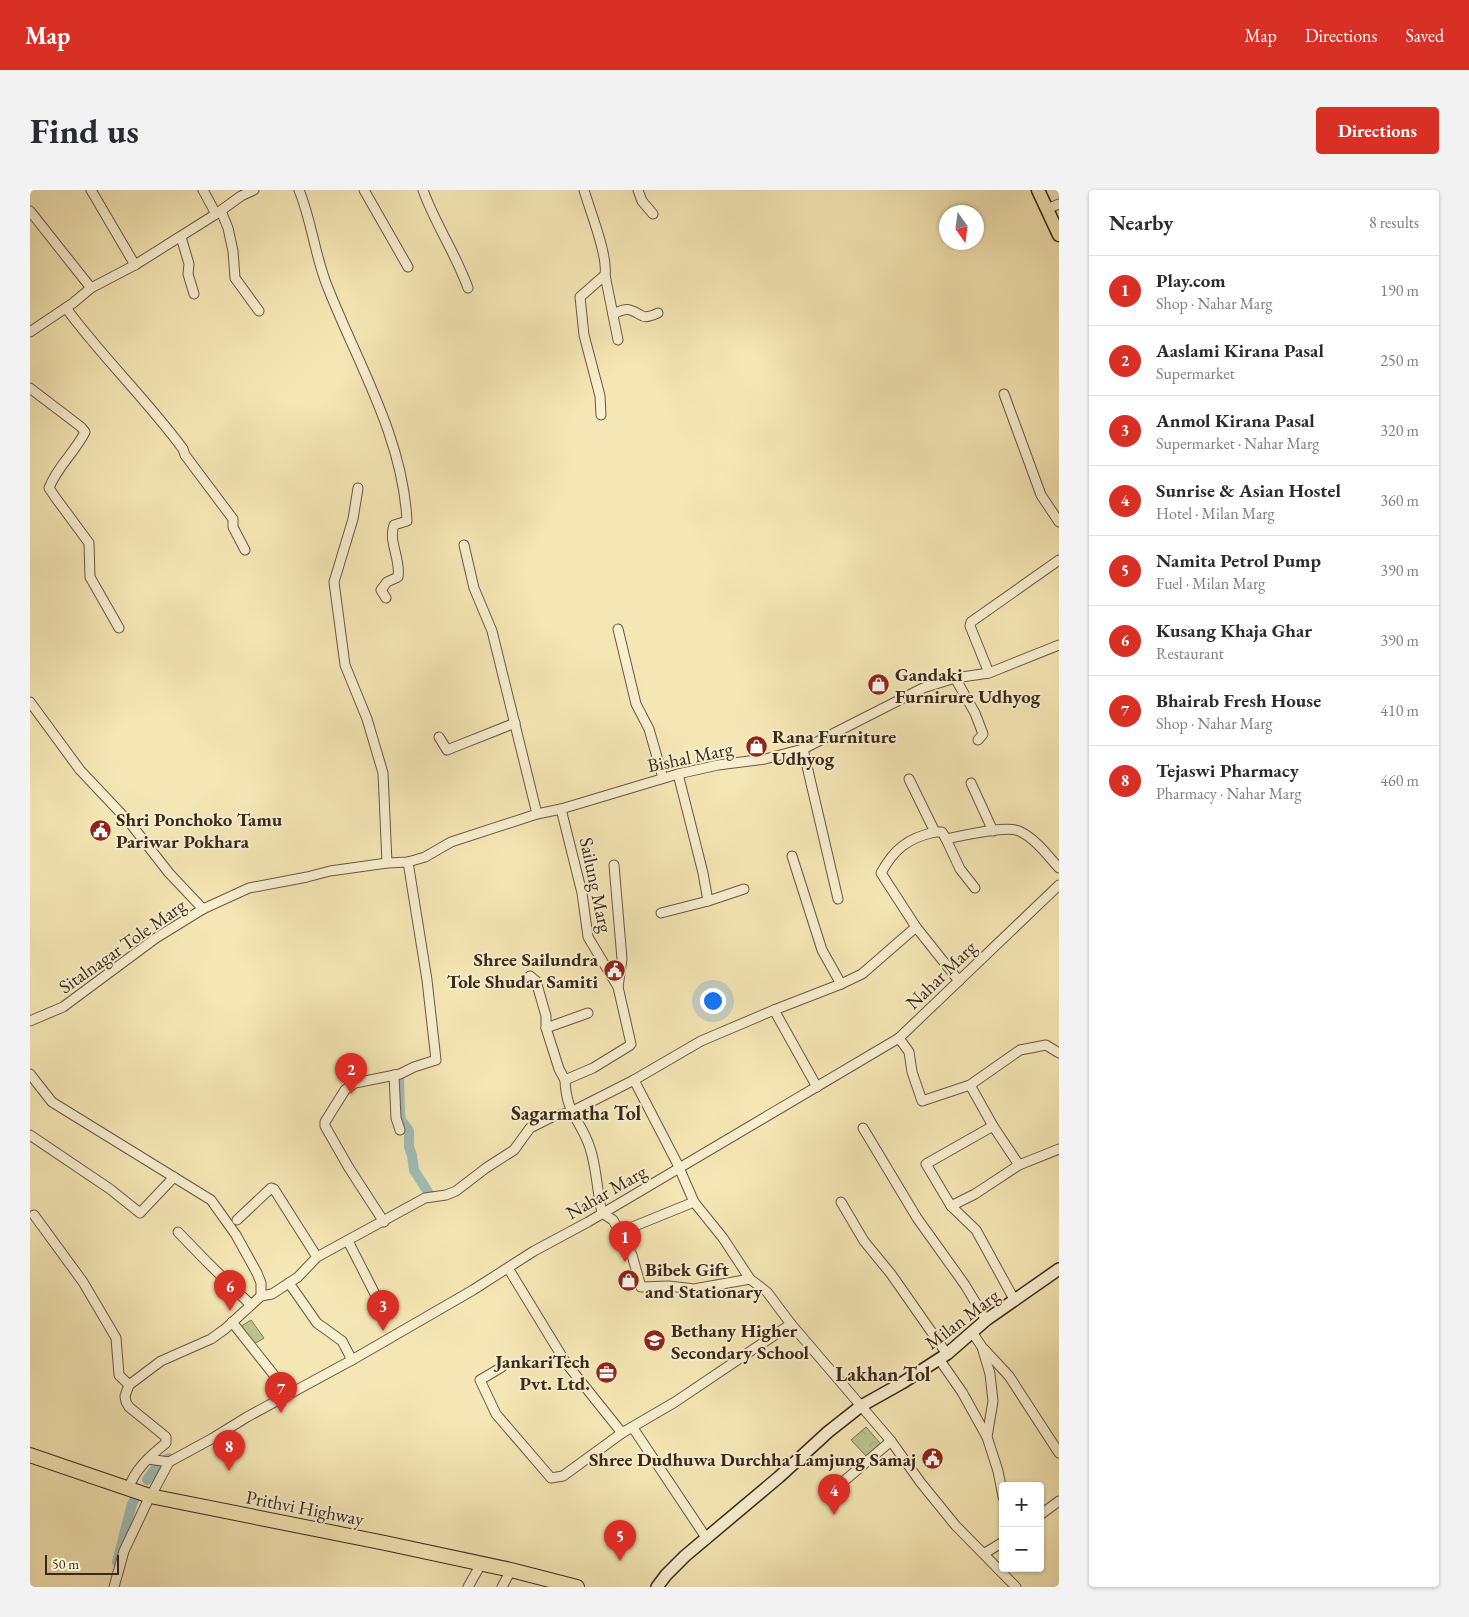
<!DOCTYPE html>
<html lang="en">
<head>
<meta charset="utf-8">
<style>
  body { margin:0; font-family:"EB Garamond",serif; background:#f2f2f3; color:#2b2b33 }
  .controls { position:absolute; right:15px; bottom:15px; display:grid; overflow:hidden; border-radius:5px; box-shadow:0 1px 4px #0004 }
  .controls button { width:45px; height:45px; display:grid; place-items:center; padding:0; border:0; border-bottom:1px solid #e1e1e2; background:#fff; color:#2b2b33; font:25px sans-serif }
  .compass { position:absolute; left:909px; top:15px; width:45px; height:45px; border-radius:50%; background:#fff; box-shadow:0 1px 4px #0004; rotate:166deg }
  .scale { position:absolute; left:15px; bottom:12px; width:74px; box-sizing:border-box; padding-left:5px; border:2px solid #3a291a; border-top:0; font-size:14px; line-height:18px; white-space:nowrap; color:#3a291a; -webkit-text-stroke:4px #f8efcf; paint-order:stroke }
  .you { position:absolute; left:682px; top:810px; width:18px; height:18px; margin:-12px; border:4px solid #fff; border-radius:50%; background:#1a73e8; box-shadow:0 0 0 8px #1a73e833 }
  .badge { display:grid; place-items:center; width:32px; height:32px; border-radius:50%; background:#d93025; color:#fff; font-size:16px; font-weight:700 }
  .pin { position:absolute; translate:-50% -41px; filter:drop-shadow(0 1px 2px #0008) }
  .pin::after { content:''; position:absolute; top:26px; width:18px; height:15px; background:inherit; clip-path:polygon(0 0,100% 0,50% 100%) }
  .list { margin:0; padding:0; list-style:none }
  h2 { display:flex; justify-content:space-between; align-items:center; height:65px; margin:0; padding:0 20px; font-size:21px }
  h2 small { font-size:16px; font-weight:400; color:#7c7c81 }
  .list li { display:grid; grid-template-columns:32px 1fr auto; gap:15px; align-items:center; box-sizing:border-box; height:70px; padding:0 20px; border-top:1px solid #e1e1e2 }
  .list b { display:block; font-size:19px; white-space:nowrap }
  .list p { margin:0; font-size:16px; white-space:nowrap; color:#7c7c81 }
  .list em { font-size:16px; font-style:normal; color:#7c7c81 }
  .map { position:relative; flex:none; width:1029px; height:1397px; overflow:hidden; border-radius:5px }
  header { display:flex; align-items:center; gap:30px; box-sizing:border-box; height:70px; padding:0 25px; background:#d93025; color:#fff }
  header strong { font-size:24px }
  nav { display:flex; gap:28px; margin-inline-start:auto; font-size:18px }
  .intro { display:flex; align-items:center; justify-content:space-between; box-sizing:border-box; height:120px; padding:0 30px }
  h1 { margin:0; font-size:35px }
  .button { padding:12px 22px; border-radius:5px; background:#d93025; color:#fff; font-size:18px; font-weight:700 }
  main { display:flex; gap:30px; padding:0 30px }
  aside { flex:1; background:#fff; border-radius:5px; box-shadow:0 1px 4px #0004 }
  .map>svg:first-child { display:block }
  .forest { fill:url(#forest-crowns); stroke:#7a7754 }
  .pitch { fill:#bac58e; stroke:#7a7754 }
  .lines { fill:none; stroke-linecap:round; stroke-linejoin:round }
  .canal { stroke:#a0beb7; stroke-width:10 }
  .minor-casing { stroke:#695841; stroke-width:11 }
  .secondary-casing { stroke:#3a291a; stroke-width:14 }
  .primary-casing { stroke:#3a291a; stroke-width:15 }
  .trunk-casing { stroke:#3a291a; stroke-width:16 }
  .minor { stroke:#f8efcf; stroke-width:9 }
  .secondary { stroke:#f8efcf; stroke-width:11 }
  .primary { stroke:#f5e7b5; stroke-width:12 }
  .trunk { stroke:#f5e7b5; stroke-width:14 }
  .labels { text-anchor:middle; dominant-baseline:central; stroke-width:4; stroke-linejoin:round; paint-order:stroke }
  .poi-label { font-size:19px; font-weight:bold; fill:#3a291a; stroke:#f8efcf; text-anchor:start }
  .street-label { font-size:19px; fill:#3a291a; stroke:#f8efcf }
  .neighbourhood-label { font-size:20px; font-weight:bold; fill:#3a291a; stroke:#f8efcf }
</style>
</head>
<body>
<header>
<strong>Map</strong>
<nav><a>Map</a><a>Directions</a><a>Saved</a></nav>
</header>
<div class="intro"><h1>Find us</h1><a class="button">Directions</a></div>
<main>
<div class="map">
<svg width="1029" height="1397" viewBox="0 0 1029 1397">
  <defs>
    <pattern id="forest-crowns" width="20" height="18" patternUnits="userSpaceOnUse" patternTransform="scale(1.25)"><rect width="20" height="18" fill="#bac58e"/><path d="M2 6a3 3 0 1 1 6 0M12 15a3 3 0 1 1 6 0" fill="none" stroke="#a1a97a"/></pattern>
  </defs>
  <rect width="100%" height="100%" fill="#f5e7b5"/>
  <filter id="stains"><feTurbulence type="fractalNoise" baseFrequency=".004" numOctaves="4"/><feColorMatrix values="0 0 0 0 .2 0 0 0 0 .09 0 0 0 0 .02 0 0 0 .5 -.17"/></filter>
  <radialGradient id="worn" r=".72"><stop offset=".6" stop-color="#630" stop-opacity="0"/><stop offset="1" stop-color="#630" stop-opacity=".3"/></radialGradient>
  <polygon class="forest" points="836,1237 851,1254 836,1266 821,1250"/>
  <polygon class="pitch" points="221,1130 234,1148 224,1154 210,1137"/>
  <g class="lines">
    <g class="canal">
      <polyline points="369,888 370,923 371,930 379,941 379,957 382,965 384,980 398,1002"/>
      <polyline points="117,1290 130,1272 139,1268"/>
      <polyline points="87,1372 102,1314 104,1310"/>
    </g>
    <defs>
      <g id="minor">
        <polyline points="61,0 105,75"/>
        <polyline points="173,0 186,24"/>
        <path d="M 269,0 C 282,32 285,67 298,98 C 328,174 373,248 377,331 L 364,335 C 358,352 371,369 368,387 L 357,392 L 351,400 L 356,408"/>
        <polyline points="334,0 378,77"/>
        <path d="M 393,0 C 405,34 426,64 438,98"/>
        <path d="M 554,0 C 560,21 578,65 575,85 L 588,150"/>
        <polyline points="608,0 612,11 623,24"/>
        <polyline points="1017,19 1029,14"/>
        <polyline points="0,21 61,98"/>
        <polyline points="191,21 198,38 203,61 205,88 229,121"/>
        <polyline points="151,47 159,74 158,84 164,104"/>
        <path d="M 36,118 C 72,167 117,210 153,259 L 155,265 L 203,329 L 203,337 L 215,360"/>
        <path d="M 583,124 C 588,122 594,118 600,120 C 614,124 610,131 628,123"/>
        <polyline points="0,142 43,113 61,98 105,75 186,24 211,6 224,0"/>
        <path d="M 0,198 L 51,237 L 55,242 C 45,262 27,277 19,298 L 25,307 L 59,353 L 60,387 L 89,438"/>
        <polyline points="974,204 1011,305 1029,332"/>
        <polyline points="571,225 570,206 554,145 550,107 575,85"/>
        <polyline points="328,298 323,329 304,392 315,475 337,529 353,583 357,673"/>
        <polyline points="434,355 444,398 462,441 507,624"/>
        <polyline points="588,439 606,514 619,539 633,588"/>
        <polyline points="959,483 940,436 941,432 1029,370"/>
        <polyline points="925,488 945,523 953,544 948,550"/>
        <polyline points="0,512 50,580 100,633 139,683 173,719"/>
        <polyline points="409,547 417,560 485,533"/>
        <polyline points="773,559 808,709"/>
        <polyline points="648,584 673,683 678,711 714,699"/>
        <polyline points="879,589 905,642 912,642 916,649"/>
        <polyline points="941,593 963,641"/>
        <path d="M 531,619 L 552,703 L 558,747 L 588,797 L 601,854 L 599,856 L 563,878 L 535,890 C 536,924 551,930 560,958 C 567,979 567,1002 572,1023"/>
        <polyline points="584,675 592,769 588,797"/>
        <path d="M 945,698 L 930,679 L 916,649 C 932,646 976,635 989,641 C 1005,648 1018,666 1029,678"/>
        <polyline points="631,723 678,711"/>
        <path d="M 886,737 L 851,683 C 864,659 878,648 905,642"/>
        <polyline points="500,786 506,791 516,826 516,838 529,879 535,890"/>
        <polyline points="811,794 832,784 886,737 929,791"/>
        <polyline points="744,820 811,794 792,760 762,666"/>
        <polyline points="0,831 33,817 126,748 173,719 219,698 277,687 300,681 357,673 378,672 395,667 421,652 507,624 531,619 648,584 688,575 735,569 773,559 893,498 925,488 959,483 1029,455"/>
        <polyline points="516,838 558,823"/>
        <polyline points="869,848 879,862 882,882 892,911 940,895 990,860 1016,855 1029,863"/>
        <polyline points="0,884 22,912 181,1010 206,1045 227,1083 231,1093 231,1106"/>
        <polyline points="364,885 366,928 370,940"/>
        <polyline points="963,936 896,974 921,1016 946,1040 985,1111"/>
        <polyline points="833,938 887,1028 935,1095 956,1130"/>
        <polyline points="0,945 80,999 110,1023 144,987"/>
        <polyline points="989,975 1029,959"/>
        <polyline points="664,1012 693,1048 720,1089"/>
        <polyline points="811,1012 834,1051 861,1084 917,1164"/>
        <polyline points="921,1016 945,1004 989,975 963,936 940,895"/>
        <polyline points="572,1023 583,1030 602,1065 611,1097 639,1096 664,1099 720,1089 737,1102 761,1134 861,1251 891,1293 926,1336 986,1397"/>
        <polyline points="4,1025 53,1092 86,1148 89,1185 99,1195"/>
        <polyline points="207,1030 241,998 244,999 287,1067"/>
        <polyline points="354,1032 319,978 295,936 295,932 315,900 325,893 370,884 384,877 406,870 397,790 378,672"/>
        <polyline points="148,1042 177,1072 221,1115"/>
        <polyline points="590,1042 664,1012 647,973 604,890"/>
        <polyline points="318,1051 345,1104"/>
        <polyline points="478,1078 536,1173 592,1243"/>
        <polyline points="259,1093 287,1133 312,1151 322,1170"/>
        <polyline points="202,1132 259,1204"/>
        <polyline points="942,1142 952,1157 960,1184 963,1211 957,1247 968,1281 973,1307"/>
        <polyline points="954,1159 979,1186 1029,1263"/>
        <polyline points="909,1169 932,1202 957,1247"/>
        <polyline points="472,1177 450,1190 466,1224 521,1288 533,1286 592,1243 645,1212 761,1134"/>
        <polyline points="603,1238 677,1349"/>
        <polyline points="118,1269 139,1272"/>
        <polyline points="807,1297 861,1251"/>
        <path d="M 99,1298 C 104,1280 121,1265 136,1253 L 136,1247 L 99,1217 L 96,1212 L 95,1206 L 99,1195 L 131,1171 L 181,1149 L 195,1139 L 231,1106 L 242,1104 L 268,1087 L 287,1067 L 395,1008 L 416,1005 L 426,1001 L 456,978 L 484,960 L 500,938 L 522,927 L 541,922 L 604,890 L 671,851 L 744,820 L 787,897"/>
        <polyline points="1010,1325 1029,1311"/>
        <polyline points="955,1363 973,1352"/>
        <polyline points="84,1397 94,1361 120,1306 124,1300 139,1272 183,1248 217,1227 322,1170 443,1100 504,1061 558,1032 869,848 1029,695"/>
        <polyline points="438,1397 451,1374"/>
        <polyline points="472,1397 481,1380"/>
      </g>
      <polyline id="secondary" points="627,1397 636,1385 655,1366 749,1287 798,1242 831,1216 872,1193 917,1164 956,1130 1029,1079"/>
      <polyline id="primary" points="1008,0 1029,45"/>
      <polyline id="trunk" points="0,1265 120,1306 355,1353 481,1380 547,1397"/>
    </defs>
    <use href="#minor" class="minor-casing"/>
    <use href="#secondary" class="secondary-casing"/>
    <use href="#primary" class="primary-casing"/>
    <use href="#trunk" class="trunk-casing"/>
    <use href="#minor" class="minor"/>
    <use href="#secondary" class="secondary"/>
    <use href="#primary" class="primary"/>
    <use href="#trunk" class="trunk"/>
  </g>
  <defs>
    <symbol id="shop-disc" viewBox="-11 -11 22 22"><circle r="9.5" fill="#8f2418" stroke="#f8efcf"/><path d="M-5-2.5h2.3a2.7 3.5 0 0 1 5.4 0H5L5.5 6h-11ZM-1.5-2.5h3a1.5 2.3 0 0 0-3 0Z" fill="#fff"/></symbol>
    <symbol id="civic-disc" viewBox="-11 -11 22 22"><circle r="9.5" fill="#8f2418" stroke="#f8efcf"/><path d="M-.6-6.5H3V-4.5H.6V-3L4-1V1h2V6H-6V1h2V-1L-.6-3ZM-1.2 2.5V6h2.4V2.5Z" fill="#fff"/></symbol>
    <symbol id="school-disc" viewBox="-11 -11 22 22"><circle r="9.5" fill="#8f2418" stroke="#f8efcf"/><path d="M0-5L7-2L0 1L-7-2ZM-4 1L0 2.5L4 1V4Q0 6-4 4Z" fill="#fff"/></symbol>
    <symbol id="office-disc" viewBox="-11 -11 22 22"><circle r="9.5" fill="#8f2418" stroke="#f8efcf"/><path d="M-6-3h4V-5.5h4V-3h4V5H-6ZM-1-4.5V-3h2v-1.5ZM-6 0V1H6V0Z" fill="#fff"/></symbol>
  </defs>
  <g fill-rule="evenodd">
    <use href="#shop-disc" x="836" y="482" width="25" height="25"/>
    <use href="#shop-disc" x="714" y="544" width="25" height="25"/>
    <use href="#civic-disc" x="58" y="628" width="25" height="25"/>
    <use href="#civic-disc" x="572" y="768" width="25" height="25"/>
    <use href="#shop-disc" x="586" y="1078" width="25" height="25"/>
    <use href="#school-disc" x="612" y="1138" width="25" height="25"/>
    <use href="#office-disc" x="564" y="1170" width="25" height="25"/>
    <use href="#civic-disc" x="890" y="1256" width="25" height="25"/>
  </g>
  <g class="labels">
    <g class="poi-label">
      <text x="865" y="484">Gandaki<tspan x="865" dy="22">Furnirure Udhyog</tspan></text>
      <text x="742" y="546">Rana Furniture<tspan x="742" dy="22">Udhyog</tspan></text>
      <text x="86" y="629">Shri Ponchoko Tamu<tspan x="86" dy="22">Pariwar Pokhara</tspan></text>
      <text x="568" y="769" text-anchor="end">Shree Sailundra<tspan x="568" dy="22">Tole Shudar Samiti</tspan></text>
      <text x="615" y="1079">Bibek Gift<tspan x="615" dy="22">and Stationary</tspan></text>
      <text x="641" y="1140">Bethany Higher<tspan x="641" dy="22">Secondary School</tspan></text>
      <text x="560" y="1171" text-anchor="end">JankariTech<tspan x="560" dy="22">Pvt. Ltd.</tspan></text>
      <text x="886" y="1269" text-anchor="end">Shree Dudhuwa Durchha Lamjung Samaj</text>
    </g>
    <g class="street-label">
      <text transform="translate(660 567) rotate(-12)">Bishal Marg</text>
      <text transform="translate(566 695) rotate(78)">Sailung Marg</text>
      <text transform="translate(92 756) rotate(-35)">Sitalnagar Tole Marg</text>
      <text transform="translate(911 785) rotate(-44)">Nahar Marg</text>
      <text transform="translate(576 1002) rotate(-30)">Nahar Marg</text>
      <text transform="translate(932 1129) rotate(-37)">Milan Marg</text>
      <text transform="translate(275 1318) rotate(11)">Prithvi Highway</text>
    </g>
    <g class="neighbourhood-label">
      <text x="546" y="923">Sagarmatha Tol</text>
      <text x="853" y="1184">Lakhan Tol</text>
    </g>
  </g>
  <rect width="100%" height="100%" filter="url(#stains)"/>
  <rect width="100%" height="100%" fill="url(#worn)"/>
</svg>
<div class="controls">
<button>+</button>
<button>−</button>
</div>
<svg class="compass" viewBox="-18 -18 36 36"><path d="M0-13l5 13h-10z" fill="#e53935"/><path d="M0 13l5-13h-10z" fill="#7c7c81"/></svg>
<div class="scale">50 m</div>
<div class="you"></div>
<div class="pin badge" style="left:595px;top:1072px">1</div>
<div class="pin badge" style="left:321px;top:904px">2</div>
<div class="pin badge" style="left:353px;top:1141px">3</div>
<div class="pin badge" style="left:804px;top:1325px">4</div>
<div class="pin badge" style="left:590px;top:1371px">5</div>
<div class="pin badge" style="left:200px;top:1121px">6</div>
<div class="pin badge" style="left:251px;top:1223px">7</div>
<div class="pin badge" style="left:199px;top:1281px">8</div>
</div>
<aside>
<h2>Nearby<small>8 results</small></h2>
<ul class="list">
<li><span class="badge">1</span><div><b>Play.com</b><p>Shop · Nahar Marg</p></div><em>190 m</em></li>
<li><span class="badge">2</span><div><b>Aaslami Kirana Pasal</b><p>Supermarket</p></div><em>250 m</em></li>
<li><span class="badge">3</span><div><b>Anmol Kirana Pasal</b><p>Supermarket · Nahar Marg</p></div><em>320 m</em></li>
<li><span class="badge">4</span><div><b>Sunrise &amp; Asian Hostel</b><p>Hotel · Milan Marg</p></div><em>360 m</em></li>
<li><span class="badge">5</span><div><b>Namita Petrol Pump</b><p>Fuel · Milan Marg</p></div><em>390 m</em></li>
<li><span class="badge">6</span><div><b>Kusang Khaja Ghar</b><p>Restaurant</p></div><em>390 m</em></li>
<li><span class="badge">7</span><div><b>Bhairab Fresh House</b><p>Shop · Nahar Marg</p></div><em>410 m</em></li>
<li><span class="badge">8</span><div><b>Tejaswi Pharmacy</b><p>Pharmacy · Nahar Marg</p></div><em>460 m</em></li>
</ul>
</aside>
</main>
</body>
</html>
